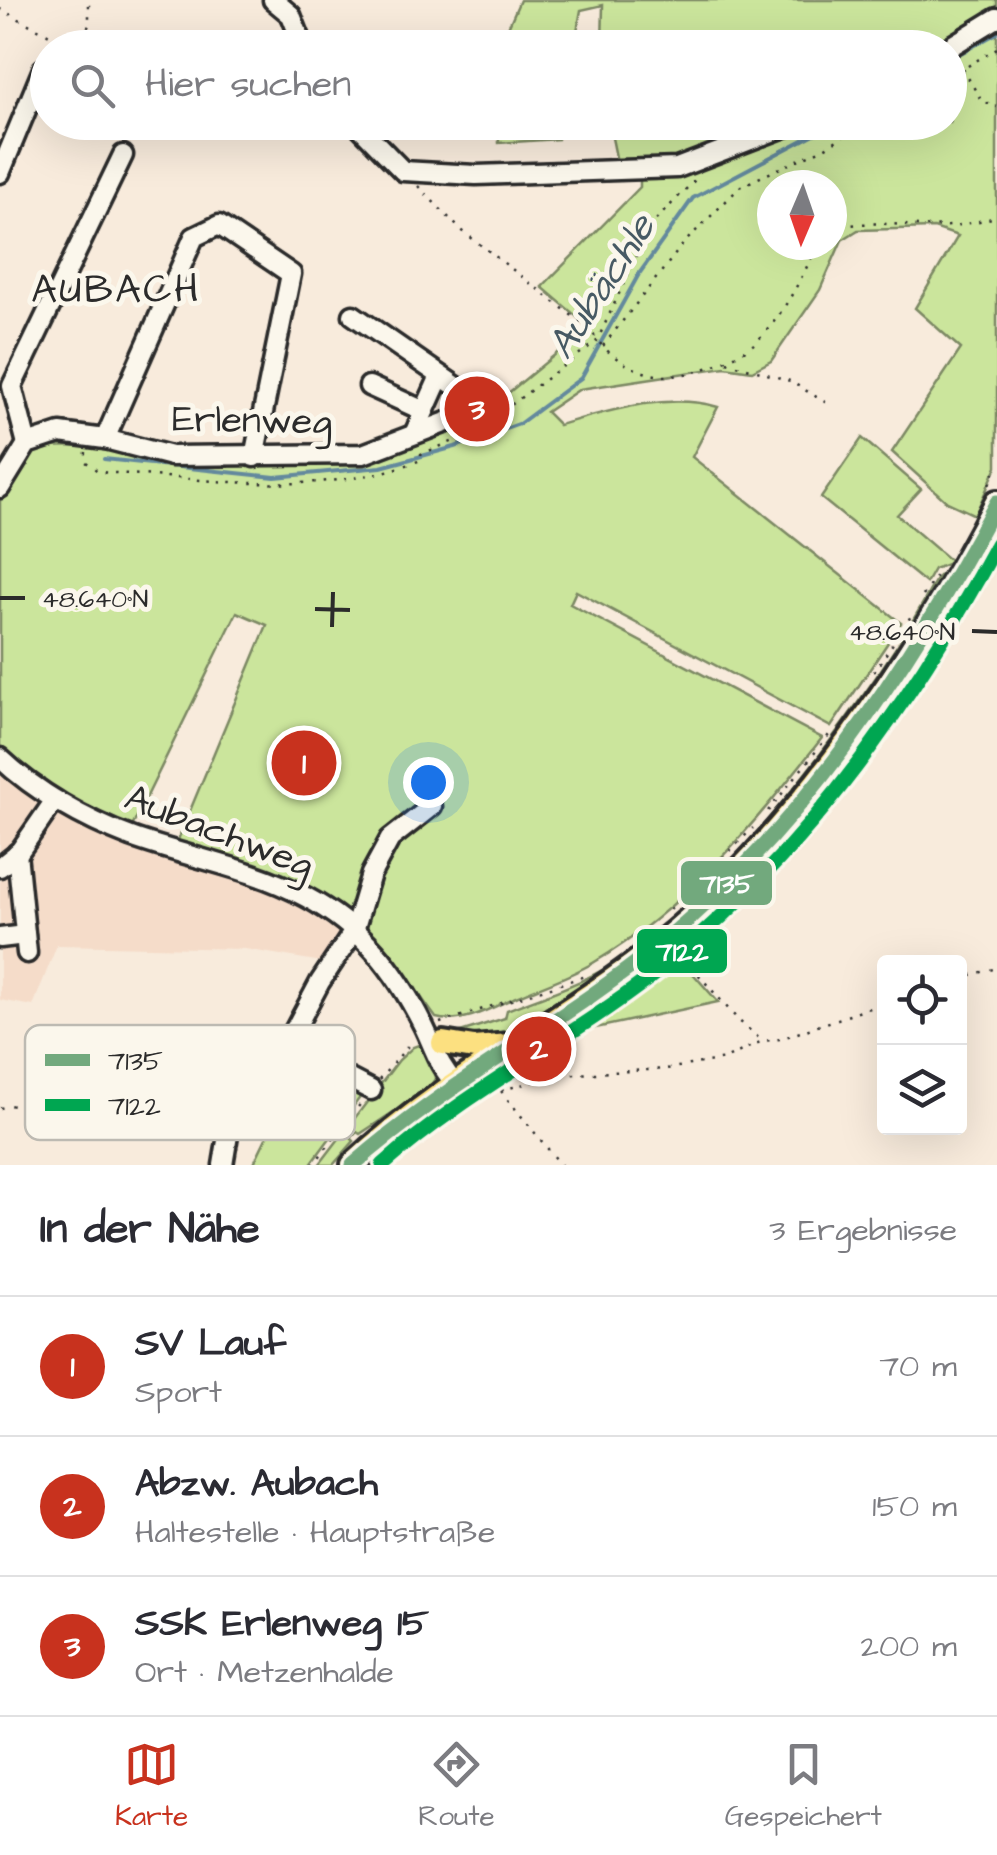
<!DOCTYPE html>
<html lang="de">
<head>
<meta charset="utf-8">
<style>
  body { margin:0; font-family:"Architects Daughter",sans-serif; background:#f7f7f7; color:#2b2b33 }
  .controls { position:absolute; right:30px; bottom:30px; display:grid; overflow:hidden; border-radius:10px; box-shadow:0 10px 40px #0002 }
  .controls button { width:90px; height:90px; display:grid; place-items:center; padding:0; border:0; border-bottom:2px solid #e1e1e2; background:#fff; color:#2b2b33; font:50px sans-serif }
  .compass { position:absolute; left:757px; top:170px; width:90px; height:90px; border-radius:50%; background:#fff; box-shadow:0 10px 40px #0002; rotate:182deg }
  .you { position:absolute; left:428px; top:782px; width:35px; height:35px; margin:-25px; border:8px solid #fff; border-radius:50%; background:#1a73e8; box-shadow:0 0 0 15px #1a73e833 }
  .badge { display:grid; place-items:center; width:65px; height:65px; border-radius:50%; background:#c8321e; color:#fff; font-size:32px; font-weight:700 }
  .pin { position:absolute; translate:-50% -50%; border:5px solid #fff; box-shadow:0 2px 10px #0006 }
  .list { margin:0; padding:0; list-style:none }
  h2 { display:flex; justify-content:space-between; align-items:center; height:130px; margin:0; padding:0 40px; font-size:42px }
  h2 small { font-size:32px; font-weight:400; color:#7c7c81 }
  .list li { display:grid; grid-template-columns:65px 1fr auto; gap:30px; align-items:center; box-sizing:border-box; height:140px; padding:0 40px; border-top:2px solid #e1e1e2 }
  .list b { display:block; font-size:38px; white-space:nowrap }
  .list p { margin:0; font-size:32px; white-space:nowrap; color:#7c7c81 }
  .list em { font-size:32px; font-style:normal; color:#7c7c81 }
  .icon { flex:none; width:55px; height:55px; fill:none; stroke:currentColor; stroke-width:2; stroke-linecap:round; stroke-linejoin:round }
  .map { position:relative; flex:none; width:997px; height:1165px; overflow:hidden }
  .search { position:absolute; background:#fff; box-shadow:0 10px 40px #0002; left:30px; right:30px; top:30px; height:110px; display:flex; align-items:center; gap:25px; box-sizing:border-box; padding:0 35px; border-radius:55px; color:#7c7c81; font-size:38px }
  .sheet { height:550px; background:#fff }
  nav { display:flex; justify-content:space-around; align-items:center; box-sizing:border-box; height:140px; border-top:2px solid #e1e1e2; background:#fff; font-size:28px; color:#7c7c81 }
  nav a { display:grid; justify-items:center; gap:5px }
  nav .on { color:#c8321e }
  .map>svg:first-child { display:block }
  .built { fill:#f5dcc9 }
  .green { fill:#cbe59c; stroke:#7b8864; stroke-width:2.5; fill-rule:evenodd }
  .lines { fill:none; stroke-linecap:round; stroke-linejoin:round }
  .stream { stroke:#63899d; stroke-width:4 }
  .minor-casing { stroke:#2b2b2b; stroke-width:25 }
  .major-casing { stroke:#2b2b2b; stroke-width:30 }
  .path { stroke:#2b2b2b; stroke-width:2.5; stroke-dasharray:2.5 8; stroke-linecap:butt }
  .minor { stroke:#fbf7ec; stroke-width:18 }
  .major { stroke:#fce080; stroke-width:22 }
  .bus-1-casing { stroke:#fbf7ec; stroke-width:22 }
  .bus-2-casing { stroke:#fbf7ec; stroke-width:22 }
  .bus-1 { stroke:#72a97d; stroke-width:15 }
  .bus-2 { stroke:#00a651; stroke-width:15 }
  .ticks { fill:none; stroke:#2b2b2b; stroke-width:4 }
  .labels { text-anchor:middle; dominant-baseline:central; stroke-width:10; stroke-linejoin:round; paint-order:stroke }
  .street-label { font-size:38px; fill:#2b2b2b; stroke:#fbf7ec }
  .water-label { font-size:40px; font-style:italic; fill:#475a64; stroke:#fbf7ec }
  .neighbourhood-label { font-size:40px; letter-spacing:2.5px; fill:#2b2b2b; stroke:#fbf7ec }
  .key { fill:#fbf7ec; stroke:#bdbab2; stroke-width:2.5 }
  .key-label { font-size:28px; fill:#2b2b2b }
  .ticks-label { font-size:25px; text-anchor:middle; fill:#2b2b2b; stroke:#fbf7ec; stroke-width:10; stroke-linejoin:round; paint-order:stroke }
  .line-badge { stroke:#fbf7ec; stroke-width:4 }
  .badge-label { font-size:28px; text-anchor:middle; font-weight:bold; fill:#fff }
</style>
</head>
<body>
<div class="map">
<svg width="997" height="1165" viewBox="0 0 997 1165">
  <rect width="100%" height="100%" fill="#f8ebdc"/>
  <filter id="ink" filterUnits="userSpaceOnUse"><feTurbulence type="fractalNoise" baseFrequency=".01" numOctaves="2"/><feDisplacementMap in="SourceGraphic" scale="20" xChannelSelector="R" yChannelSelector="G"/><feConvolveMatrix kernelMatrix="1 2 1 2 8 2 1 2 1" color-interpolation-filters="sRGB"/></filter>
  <g filter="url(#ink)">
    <polygon class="built" points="0,750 79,806 132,827 238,861 357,928 328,963 245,949 57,945 33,1006 0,1000"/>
    <g class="green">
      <polygon points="520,0 997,0 997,13 931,47 602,47 603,5 581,10 574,47 499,48"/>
      <path d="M 997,24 L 997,466 L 975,515 L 947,502 L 892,452 L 961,349 L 915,308 L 958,236 L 934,228 L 858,230 L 842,240 L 820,290 L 771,361 L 752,371 L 725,367 L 580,389 L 546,412 L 559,425 C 609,411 667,392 718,407 L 692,457 L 901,623 L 831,727 L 576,591 L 570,604 L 822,738 C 756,821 686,909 593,963 C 569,977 541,986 516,997 C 492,1008 463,1025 436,1018 L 394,959 L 357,928 L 238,861 L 177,842 L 267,625 L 237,612 L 132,827 L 79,806 L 0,750 L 0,497 L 26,459 L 38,447 L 85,446 L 170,463 L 364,461 L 469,425 L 589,327 L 542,287 L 640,187 L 640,176 L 805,123 L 950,122 L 950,50 ZM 772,185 L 832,185 L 832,245 L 772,245 Z"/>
      <polygon points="498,123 498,122 561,123 558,139 499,143"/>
      <polygon points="609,123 778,123 681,163 618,167"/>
      <polygon points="862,438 921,489 897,515 952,562 934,569 926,583 821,498"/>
      <polygon points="969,569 976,576 866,740 832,783 746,885 675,953 718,1002 572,1033 563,1058 533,1065 480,1092 474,1086 535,1053 539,1058 548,1052 545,1046 584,1013 583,1010 689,930"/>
      <path d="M 945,575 L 948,579 L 843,735 L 700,902 L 553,1014 L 489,1040 L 454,1034 L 505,1018 L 507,1010 C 547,994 590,981 625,956 C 702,902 764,827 821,753 C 862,698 903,642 935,581 L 939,576 Z"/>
      <polygon points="421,1044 434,1069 435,1079 428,1089 360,1134 357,1132 351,1138 354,1141 333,1165 319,1165 399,1060 413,1047"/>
      <polygon points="304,1059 364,1092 310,1165 253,1165"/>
    </g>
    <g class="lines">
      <g class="stream">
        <polyline points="950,59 997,33"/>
        <polyline points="104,459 275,477 381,467 455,447 519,424 581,378 639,274 693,198 837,122"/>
      </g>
      <defs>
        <g id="minor">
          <polyline points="273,0 291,15 304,48"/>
          <polyline points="948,48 997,18"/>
          <polyline points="355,122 403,171 476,175 677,168 798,122"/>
          <polyline points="0,173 43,69"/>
          <polyline points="369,386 424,411"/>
          <polyline points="414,434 440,376"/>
          <polyline points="105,439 194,237 219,225 291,274 254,457"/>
          <polyline points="27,444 12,386 123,155"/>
          <polyline points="0,488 27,444 60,433 105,439 171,456 363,454 452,420 464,413 470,396 353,315"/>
          <path d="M 0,758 C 36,792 85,820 131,837 C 189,858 250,867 306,897 C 362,927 395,969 423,1025 C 434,1047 438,1066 456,1084"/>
          <polyline points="17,853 27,953"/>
          <polyline points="0,867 19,852 55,800"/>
          <polyline points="0,938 25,935"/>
          <polyline points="286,1046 371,1090"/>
          <polyline points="223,1165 229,1129 240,1107 274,1058 286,1046 320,982 354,931 371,874 390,839 432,806"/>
        </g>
        <g id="major">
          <polyline points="443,1043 474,1048 510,1045"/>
          <path d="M 353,1165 C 444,1078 562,1023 660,944 C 790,840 922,650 997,502"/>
        </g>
      </defs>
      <use href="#minor" class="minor-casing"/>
      <use href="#major" class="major-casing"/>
      <g class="path">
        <polyline points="0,9 63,42 80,43 89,25 89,0"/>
        <polyline points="963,69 981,100 997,107"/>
        <polyline points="950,77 997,48"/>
        <polyline points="812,126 820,122"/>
        <path d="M 418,186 L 460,229 L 592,331 C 604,356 641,377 669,376 C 692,376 738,358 755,343 C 784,315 800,280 818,245"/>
        <path d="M 832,229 C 871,217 910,229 950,226 C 966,225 982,220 997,217"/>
        <polyline points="603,346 684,243 741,186 824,148 867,122"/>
        <polyline points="727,362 790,381 830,405"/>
        <polyline points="484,405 495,417"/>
        <path d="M 86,452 L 85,461 L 99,472 C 207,478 317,500 421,460 L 421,454 L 472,434 L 597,341 L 651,225 L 696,179"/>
        <polyline points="989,484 997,467"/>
        <polyline points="923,596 937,574"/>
        <polyline points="874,672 911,616"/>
        <polyline points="768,811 829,735"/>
        <polyline points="670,910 753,828"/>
        <polyline points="678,951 738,1020 761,1040"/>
        <polyline points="960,978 997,968"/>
        <polyline points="440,1023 585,976"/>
        <polyline points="379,1080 413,1040"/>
        <polyline points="501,1091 561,1165"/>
        <polyline points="471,1093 480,1096 558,1075 666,1069 725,1059 762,1041 780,1039 884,1003"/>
        <polyline points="0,1108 257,1052"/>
        <polyline points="313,1165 362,1102"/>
      </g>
      <use href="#minor" class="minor"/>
      <use href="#major" class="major"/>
      <defs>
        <path id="bus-1" d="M 353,1165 C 448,1081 562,1024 660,944 C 804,827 910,664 997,502"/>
        <path id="bus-2" d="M 383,1165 C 472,1086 581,1035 673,959 C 808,849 915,697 997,544"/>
      </defs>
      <use href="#bus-1" class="bus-1-casing"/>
      <use href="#bus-2" class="bus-2-casing"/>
      <use href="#bus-1" class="bus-1"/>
      <use href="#bus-2" class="bus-2"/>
    </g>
  </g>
  <path class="ticks" d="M 0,598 L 25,598M 315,609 L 350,610M 332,627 L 333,592M 972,631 L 997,632"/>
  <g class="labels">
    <g class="street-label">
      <text transform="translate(252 421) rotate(1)">Erlenweg</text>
      <text transform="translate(219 832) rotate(21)">Aubachweg</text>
    </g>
    <g class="water-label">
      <text transform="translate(602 287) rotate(-57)">Aubächle</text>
    </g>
    <g class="neighbourhood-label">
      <text x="116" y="290">AUBACH</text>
    </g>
  </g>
  <rect x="25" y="1025" width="330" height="115" rx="15" class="key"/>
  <rect x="45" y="1054" width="45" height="12" fill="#72a97d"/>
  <rect x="45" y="1099" width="45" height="12" fill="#00a651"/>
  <g class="key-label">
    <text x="108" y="1070">7135</text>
    <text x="108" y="1115">7122</text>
  </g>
  <g class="ticks-label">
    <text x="95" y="607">48.640°N</text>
    <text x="902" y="640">48.640°N</text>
  </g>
  <g class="line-badge">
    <rect x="679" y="859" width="95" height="48" rx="10" fill="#72a97d"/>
    <rect x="635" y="927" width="94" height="48" rx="10" fill="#00a651"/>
  </g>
  <g class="badge-label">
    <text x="727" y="893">7135</text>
    <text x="682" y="961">7122</text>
  </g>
</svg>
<div class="controls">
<button><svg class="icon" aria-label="locate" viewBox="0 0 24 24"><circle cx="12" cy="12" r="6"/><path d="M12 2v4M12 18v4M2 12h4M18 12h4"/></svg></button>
<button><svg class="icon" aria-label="layers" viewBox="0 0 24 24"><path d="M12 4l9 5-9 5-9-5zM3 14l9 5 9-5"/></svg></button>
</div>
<svg class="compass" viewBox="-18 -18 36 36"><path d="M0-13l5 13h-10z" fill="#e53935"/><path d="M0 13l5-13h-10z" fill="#7c7c81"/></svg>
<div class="you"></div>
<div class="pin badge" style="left:304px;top:763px">1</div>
<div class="pin badge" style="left:539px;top:1049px">2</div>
<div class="pin badge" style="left:477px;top:409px">3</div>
<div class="search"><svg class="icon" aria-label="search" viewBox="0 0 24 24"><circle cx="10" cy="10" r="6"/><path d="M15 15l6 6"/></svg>Hier suchen</div>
</div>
<section class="sheet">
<h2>In der Nähe<small>3 Ergebnisse</small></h2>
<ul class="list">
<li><span class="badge">1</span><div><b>SV Lauf</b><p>Sport</p></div><em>70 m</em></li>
<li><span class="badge">2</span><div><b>Abzw. Aubach</b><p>Haltestelle · Hauptstraße</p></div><em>150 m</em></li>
<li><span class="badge">3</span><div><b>SSK Erlenweg 15</b><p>Ort · Metzenhalde</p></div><em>200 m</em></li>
</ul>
</section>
<nav>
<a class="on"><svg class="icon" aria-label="map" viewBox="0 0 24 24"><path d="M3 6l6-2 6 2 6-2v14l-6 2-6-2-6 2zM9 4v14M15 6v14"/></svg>Karte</a>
<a><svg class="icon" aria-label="directions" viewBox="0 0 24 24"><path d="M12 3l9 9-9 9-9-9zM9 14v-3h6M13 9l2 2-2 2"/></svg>Route</a>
<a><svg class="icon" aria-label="saved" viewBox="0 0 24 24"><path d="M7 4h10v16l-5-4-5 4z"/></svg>Gespeichert</a>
</nav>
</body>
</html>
